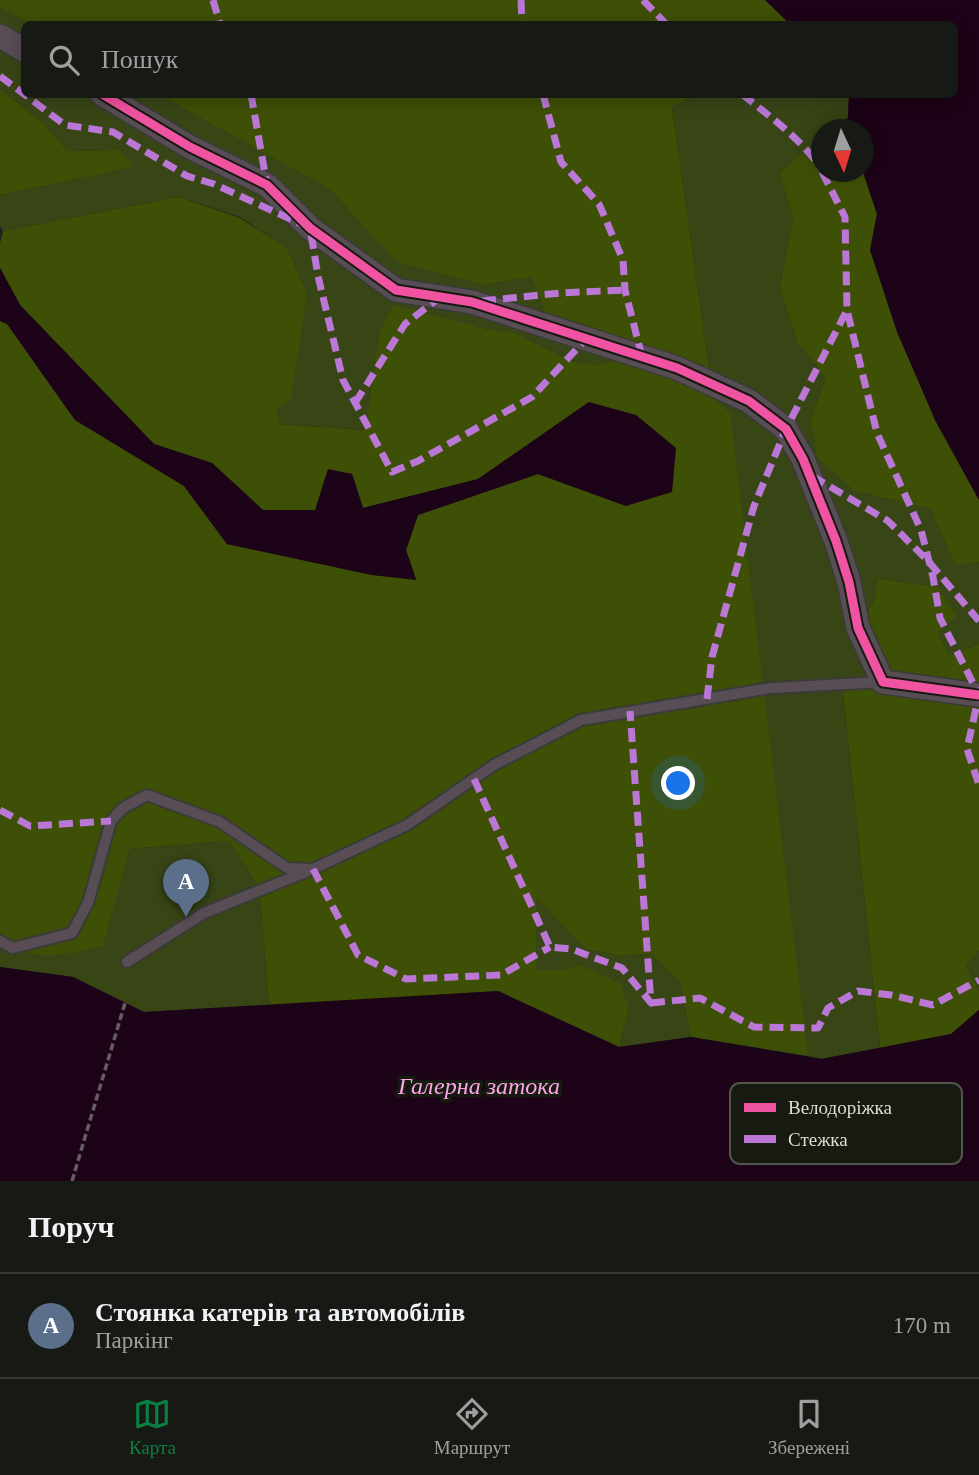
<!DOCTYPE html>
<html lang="uk">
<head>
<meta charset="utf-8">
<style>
  body { margin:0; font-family:Georgia,serif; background:#242622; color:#f1f3f6 }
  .compass { position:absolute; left:811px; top:119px; width:63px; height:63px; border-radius:50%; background:#171915; box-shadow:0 4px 18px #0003; rotate:176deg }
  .you { position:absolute; left:679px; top:784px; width:24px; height:24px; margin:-18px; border:5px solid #fff; border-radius:50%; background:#1a73e8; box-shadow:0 0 0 10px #1a73e833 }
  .badge { display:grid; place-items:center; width:46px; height:46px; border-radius:50%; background:#0b8043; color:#fff; font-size:23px; font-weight:700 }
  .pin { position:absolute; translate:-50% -58px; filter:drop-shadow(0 2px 4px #0008) }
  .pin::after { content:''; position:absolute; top:37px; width:24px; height:21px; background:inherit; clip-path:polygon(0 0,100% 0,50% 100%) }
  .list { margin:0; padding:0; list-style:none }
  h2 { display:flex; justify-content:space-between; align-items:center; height:91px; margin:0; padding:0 28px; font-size:30px }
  h2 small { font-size:23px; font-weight:400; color:#9ea0a0 }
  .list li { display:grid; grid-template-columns:46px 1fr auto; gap:21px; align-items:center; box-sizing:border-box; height:105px; padding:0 28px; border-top:2px solid #363834 }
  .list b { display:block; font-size:26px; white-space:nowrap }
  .list p { margin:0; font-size:23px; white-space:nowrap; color:#9ea0a0 }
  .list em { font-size:23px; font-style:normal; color:#9ea0a0 }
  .icon { flex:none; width:38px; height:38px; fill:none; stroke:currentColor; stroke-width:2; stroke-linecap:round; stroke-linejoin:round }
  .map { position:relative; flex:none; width:979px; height:1181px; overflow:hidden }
  .search { position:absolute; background:#171915; box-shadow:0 4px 18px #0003; left:21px; right:21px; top:21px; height:77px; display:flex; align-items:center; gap:18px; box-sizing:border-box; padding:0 24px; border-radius:10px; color:#9ea0a0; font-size:26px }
  .sheet { height:196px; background:#171915 }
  nav { display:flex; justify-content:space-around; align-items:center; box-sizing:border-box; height:98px; border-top:2px solid #363834; background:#171915; font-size:19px; color:#9ea0a0 }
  nav a { display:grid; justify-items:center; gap:4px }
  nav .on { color:#0b8043 }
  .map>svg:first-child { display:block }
  .green { fill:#384616 }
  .forest { fill:#3e5006 }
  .water { fill:#1d0317 }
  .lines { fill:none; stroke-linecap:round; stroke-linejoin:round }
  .service-casing { stroke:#393b37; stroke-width:14 }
  .minor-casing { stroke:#393b37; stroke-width:26 }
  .path { stroke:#655d62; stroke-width:3.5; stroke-dasharray:7 3.5; stroke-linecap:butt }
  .service { stroke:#594d55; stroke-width:10 }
  .minor { stroke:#594d55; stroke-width:23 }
  .quiet { stroke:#ba77d6; stroke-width:7; stroke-dasharray:14 7; stroke-linecap:butt }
  .cycleway-casing { stroke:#171a10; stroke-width:13 }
  .cycleway { stroke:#f153a3; stroke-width:9 }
  .labels { text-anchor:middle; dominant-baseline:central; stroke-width:7; stroke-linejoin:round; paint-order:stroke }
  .water-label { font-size:24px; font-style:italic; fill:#fca4e6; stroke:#171a10 }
  .key { fill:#171a10; stroke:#52554c; stroke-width:2 }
  .key-label { font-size:19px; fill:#dbded7 }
</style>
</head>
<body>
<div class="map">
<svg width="979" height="1181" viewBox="0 0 979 1181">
  <rect width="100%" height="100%" fill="#1f211c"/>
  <g class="green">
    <polygon points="0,8 31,24 24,24 24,94 159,95 333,190 353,215 485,285 532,277 642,357 595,365 571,361 515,333 477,327 379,333 367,430 280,424 277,408 307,293 287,248 238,216 178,197 3,231 0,226 0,195 133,167 120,150 68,151 42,122 0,89"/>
    <polygon points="695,95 849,95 848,117 832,129 822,130 821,138 779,172 793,217 780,288 797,342 826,378 811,418 855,491 930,509 956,564 979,562 979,644 949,655 936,633 937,587 879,578 875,598 858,627 883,682 842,684 880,1048 822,1059 808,1056 677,368 709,368 672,107"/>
    <polygon points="229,841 259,887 269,1006 144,1012 73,977 0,967 0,941 129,849"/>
    <polygon points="535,897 586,949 622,956 651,954 680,982 691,1037 619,1047 629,1009 579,965 560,970 536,970"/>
    <polygon points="979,951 979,991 966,965"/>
  </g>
  <g class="forest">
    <polygon points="0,0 765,0 790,24 31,24 0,8"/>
    <polygon points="0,89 42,122 68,151 120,150 134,167 0,195"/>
    <path d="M 159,95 L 695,95 L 672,107 L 709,368 L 678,368 L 730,413 L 808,1056 L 691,1037 L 680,982 L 651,954 L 622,956 L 586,949 L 536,898 L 536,970 L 560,970 L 579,965 L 620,983 L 629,1009 L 619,1047 L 498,991 L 269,1006 L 259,887 L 229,841 L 129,849 L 103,946 C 62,954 39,964 0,941 L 0,321 L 7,323 L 75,420 L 184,486 L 227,544 L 372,575 L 416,579 L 406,550 L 418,515 L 538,474 L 626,506 L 589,402 L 478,479 L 363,508 L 352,474 L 315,511 L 263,510 L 212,463 L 154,444 L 20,305 L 0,268 L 0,243 L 3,231 L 178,197 L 238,217 L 287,248 L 307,293 L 291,398 L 277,408 L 280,424 L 366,430 L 379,333 L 393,305 L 477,327 L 515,333 L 571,361 L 595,365 L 639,357 L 552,328 L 532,277 L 485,285 L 398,262 L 353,215 L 332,190 Z"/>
    <polygon points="821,138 822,172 863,172 877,214 870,250 935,420 979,500 979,562 956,565 930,509 855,491 817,457 811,418 826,378 797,342 780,288 793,217 779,172"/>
    <polygon points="878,578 937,587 957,616 937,633 949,655 979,644 979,951 966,965 979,991 979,1010 951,1034 880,1048 842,683 883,682 858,628 875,598"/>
  </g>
  <g class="water">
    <polygon points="765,0 979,0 979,500 935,420 897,332 870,250 877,214 863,172 864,130 852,129 848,117 849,95 954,94 954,24 790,24"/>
    <polygon points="0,268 20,305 154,444 212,463 263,510 315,510 328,469 352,474 363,508 478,479 589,402 636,415 676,448 672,492 626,506 538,474 418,515 406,550 416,580 372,575 227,544 184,486 75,420 7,324 0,321"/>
    <polygon points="0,967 73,977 144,1012 498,991 619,1047 691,1037 821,1059 951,1034 979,1010 979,1181 0,1181"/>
  </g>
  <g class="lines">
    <defs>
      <g id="service">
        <polyline points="0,941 13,948 72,933 88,903 111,821 123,808 147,795 220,822 287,868 313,869 407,825 494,765 581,720 771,688 883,682"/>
        <polyline points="127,962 204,913 308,871"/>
      </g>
      <g id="minor">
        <polyline points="0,36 24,50"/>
        <polyline points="102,94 190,147 267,185 310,228 396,290 472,302 677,368 749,401 786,429 803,459 836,541 849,582 858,628 883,682 979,695"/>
      </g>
    </defs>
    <use href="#service" class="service-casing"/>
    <use href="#minor" class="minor-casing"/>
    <polyline class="path" points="72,1181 125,1003"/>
    <use href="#service" class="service"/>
    <use href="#minor" class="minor"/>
    <g class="quiet">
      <polyline points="213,0 220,24"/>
      <polyline points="521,0 522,24"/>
      <polyline points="643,0 666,24"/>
      <polyline points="0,76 65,125 113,132 187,176 214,184 310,228 318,276 343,380 392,472 418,461 532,397 586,339"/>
      <polyline points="251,94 267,185"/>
      <polyline points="543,94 561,162 599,204 623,260 625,290 642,357"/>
      <path d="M 742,94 C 770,117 802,139 822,170"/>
      <polyline points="822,172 845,217 847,310 877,433 921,530 933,577 940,618 979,695 967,749 979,785"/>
      <polyline points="482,301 560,293 625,290"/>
      <polyline points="355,403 405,324 440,297"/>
      <polyline points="812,476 888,521 928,561 979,621"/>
      <polyline points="707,699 712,657 754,506 786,429 847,310"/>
      <polyline points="474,779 550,947 571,949 622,968 651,1003 630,711"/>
      <polyline points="0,810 30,826 111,821"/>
      <polyline points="313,869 358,955 406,979 501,975 550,947"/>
      <polyline points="651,1003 700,998 754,1027 818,1028 828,1008 858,991 891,995 933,1005 979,980"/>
    </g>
    <defs>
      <polyline id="cycleway" points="102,94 190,147 267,185 310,228 396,290 472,302 677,368 749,401 786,429 803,459 836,541 849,582 858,628 883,682 979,695"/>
    </defs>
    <use href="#cycleway" class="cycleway-casing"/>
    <use href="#cycleway" class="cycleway"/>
  </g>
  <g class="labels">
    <g class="water-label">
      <text x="479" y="1086">Галерна затока</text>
    </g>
  </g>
  <rect x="730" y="1083" width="232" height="81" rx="10" class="key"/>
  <rect x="744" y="1103" width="32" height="9" fill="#f153a3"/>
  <rect x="744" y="1135" width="32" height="8" fill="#ba77d6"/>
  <g class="key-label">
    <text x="788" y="1114">Велодоріжка</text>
    <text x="788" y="1146">Стежка</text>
  </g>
</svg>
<svg class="compass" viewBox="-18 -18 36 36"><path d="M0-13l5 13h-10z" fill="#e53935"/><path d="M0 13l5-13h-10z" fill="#9ea0a0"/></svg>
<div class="you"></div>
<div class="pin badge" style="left:186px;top:917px;background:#5c6f8a">A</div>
<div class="search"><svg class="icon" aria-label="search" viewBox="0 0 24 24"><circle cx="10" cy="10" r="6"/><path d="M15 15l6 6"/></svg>Пошук</div>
</div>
<section class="sheet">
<h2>Поруч<small></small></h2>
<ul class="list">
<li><span class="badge" style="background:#5c6f8a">A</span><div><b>Стоянка катерів та автомобілів</b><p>Паркінг</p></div><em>170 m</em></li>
</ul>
</section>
<nav>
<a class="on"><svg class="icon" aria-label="map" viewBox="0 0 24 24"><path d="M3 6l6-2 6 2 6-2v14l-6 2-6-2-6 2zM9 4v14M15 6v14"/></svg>Карта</a>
<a><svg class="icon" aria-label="directions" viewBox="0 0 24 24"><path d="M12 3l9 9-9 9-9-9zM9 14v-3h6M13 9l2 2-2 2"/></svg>Маршрут</a>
<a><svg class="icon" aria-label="saved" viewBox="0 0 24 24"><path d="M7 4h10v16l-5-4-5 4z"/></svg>Збережені</a>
</nav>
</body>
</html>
